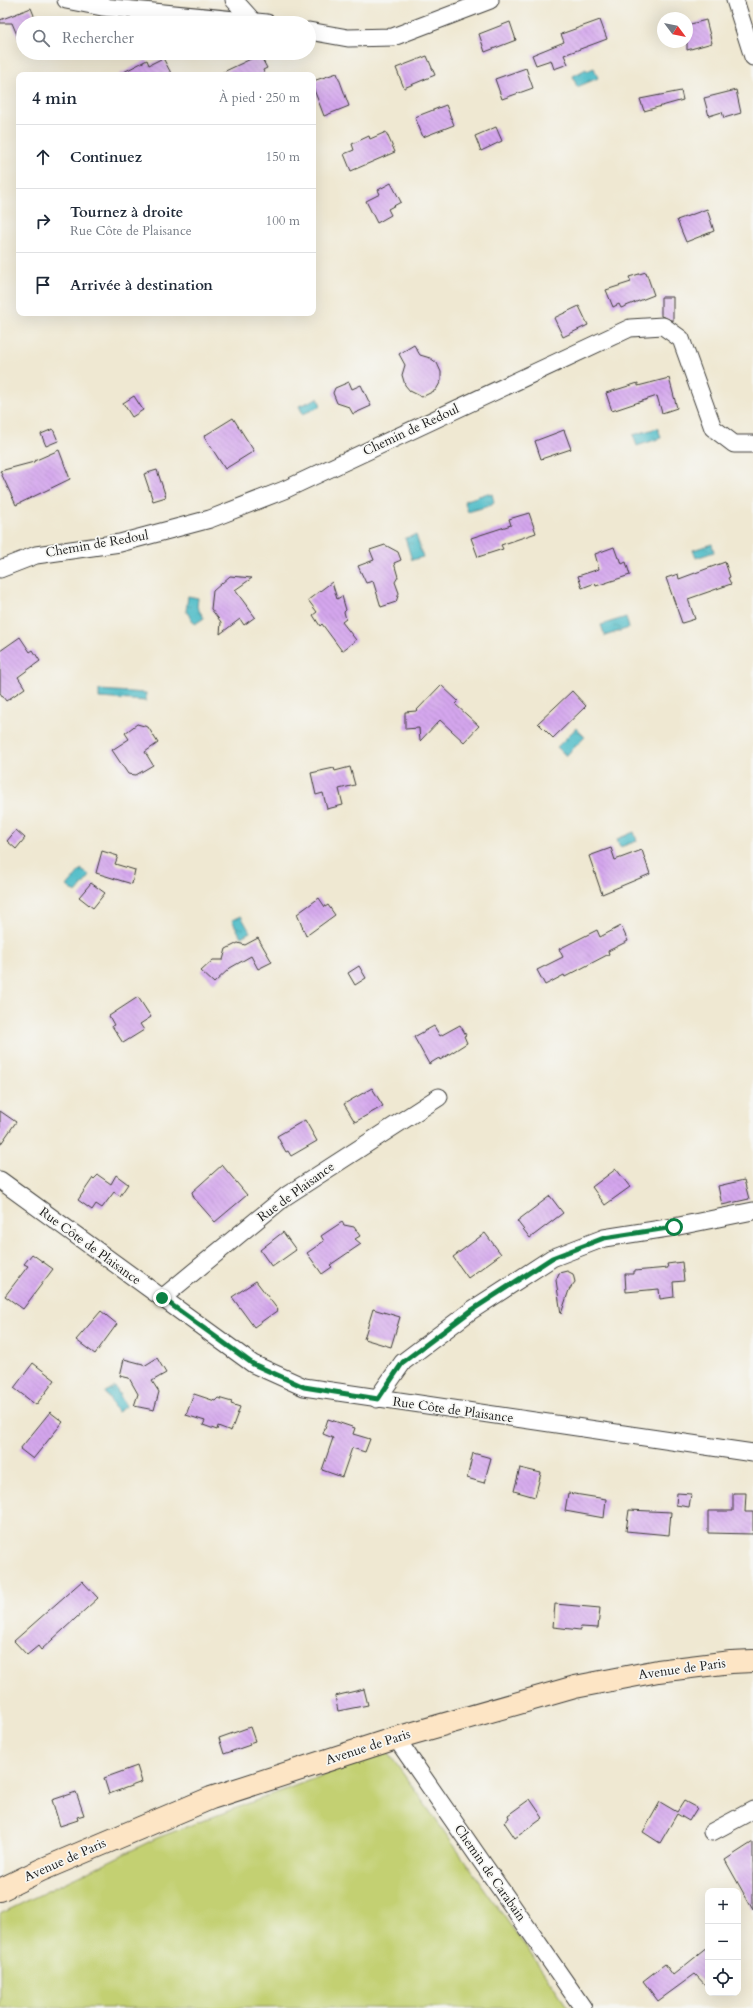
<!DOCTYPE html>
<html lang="fr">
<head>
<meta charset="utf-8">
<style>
  body { margin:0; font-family:Cardo,serif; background:#f6f6f7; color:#1f2937 }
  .controls { position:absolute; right:12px; bottom:12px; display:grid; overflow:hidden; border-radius:8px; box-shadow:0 4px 16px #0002 }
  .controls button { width:36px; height:36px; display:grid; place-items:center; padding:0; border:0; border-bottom:1px solid #e0e1e3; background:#fff; color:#1f2937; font:20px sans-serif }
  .compass { position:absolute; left:657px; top:12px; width:36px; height:36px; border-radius:50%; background:#fff; box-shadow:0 4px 16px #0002; rotate:122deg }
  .stop { position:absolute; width:12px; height:12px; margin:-9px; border:3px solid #0b8043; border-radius:50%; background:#fff }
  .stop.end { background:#0b8043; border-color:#fff; box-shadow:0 1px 4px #0008 }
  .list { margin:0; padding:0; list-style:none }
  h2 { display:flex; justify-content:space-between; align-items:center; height:52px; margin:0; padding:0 16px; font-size:17px }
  h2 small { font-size:13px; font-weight:400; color:#747a83 }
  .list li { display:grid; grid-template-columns:26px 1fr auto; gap:12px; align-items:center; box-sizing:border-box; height:64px; padding:0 16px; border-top:1px solid #e0e1e3 }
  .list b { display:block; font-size:15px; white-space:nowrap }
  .list p { margin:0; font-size:13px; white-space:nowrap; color:#747a83 }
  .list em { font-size:13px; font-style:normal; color:#747a83 }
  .icon { flex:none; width:22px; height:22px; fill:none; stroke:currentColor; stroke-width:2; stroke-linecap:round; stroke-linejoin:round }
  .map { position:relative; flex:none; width:753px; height:2008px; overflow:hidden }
  .search { position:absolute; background:#fff; box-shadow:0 4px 16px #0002; left:16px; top:16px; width:300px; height:44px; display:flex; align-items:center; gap:10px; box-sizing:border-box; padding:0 14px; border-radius:22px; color:#747a83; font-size:15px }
  .panel { position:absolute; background:#fff; box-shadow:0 4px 16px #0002; left:16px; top:72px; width:300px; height:244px; border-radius:8px }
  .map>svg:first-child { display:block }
  .grass { fill:#c3d072; stroke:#707647 }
  .water { fill:url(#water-ripples); stroke:#356c72 }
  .building { fill:url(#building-back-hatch) }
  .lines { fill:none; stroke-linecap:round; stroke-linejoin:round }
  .street-casing { stroke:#3c3b37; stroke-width:19 }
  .secondary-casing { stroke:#3c3b37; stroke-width:24 }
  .street { stroke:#fff; stroke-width:17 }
  .secondary { stroke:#fde5c5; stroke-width:22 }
  .route { stroke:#0b8043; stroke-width:5 }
  .labels { text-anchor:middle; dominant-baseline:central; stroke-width:3.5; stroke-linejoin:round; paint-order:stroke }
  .street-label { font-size:13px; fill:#1c1c1c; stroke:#f6f6f2 }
</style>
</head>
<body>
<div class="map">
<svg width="753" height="2008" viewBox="0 0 753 2008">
  <defs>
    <pattern id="water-ripples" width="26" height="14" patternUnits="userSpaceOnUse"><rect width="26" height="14" fill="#4ebcc7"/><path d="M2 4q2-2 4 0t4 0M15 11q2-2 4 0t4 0" fill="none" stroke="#4098a1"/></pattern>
    <pattern id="building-back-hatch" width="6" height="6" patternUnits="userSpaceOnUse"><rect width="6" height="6" fill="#d4a6ed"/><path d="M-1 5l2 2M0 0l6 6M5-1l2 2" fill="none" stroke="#b58ecb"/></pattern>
  </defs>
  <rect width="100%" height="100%" fill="#f6f6f2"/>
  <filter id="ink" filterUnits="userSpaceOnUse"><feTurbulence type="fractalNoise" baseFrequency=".025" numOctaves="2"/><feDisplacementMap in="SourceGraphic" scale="8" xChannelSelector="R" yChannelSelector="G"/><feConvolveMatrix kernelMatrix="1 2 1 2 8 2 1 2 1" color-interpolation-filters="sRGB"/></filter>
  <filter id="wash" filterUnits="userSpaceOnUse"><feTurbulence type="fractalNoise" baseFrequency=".012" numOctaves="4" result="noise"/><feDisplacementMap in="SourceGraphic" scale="16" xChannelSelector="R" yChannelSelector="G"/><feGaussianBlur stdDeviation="0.9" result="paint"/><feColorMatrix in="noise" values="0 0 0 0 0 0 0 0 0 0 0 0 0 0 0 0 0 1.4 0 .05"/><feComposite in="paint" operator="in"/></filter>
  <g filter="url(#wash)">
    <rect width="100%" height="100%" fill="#efe8d2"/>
    <polygon class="grass" points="387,1751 569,2008 0,2008 0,1914 157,1838"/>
    <g class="water">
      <polygon points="594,68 598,78 577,87 573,76 586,69 587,71"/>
      <polygon points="318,398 321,406 303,414 299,406"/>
      <polygon points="658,428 661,438 637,446 633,435"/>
      <polygon points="488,493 489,495 492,494 494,502 492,503 492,505 468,512 464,501"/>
      <polygon points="416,535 423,557 412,560 405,538"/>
      <polygon points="712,544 714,552 696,558 693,550"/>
      <polygon points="188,596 198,598 197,607 204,618 195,624 186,611"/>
      <polygon points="626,617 629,628 605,636 601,625"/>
      <polygon points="99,690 146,693 146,701 99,698"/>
      <polygon points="576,728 585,737 566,756 557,747"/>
      <polygon points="634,832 637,841 620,847 617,839"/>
      <polygon points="81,869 90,876 76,893 67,886"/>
      <polygon points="241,916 250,932 241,937 232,920"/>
      <polygon points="115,1387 126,1406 117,1412 105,1392"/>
    </g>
    <g id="blocks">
      <g class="building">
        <polygon points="31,8 37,23 23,23 23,49 12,23 0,23 0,20"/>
        <polygon points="600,20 607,39 564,55 568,64 554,69 551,60 536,65 532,55 564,42 561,34"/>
        <polygon points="706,20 712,43 687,50 687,25"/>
        <polygon points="510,22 516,40 485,52 479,34"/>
        <polygon points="427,56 435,75 404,88 396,68"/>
        <polygon points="255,57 256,59 261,57 267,68 263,70 265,75 217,75"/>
        <polygon points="163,58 172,75 118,75 147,60 149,65"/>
        <polygon points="526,68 533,88 502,99 495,79"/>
        <polygon points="337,73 349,106 324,116 313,87 313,81"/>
        <polygon points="736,90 741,113 724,118 722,112 709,116 704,98"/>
        <polygon points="681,91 683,100 644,111 640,99"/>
        <polygon points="446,105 454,125 423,137 415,117"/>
        <polygon points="496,127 502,141 481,151 475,136"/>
        <polygon points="386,132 395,152 351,171 344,154 354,150 352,144 369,136 370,139"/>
        <polygon points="391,183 401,202 388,209 391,215 377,223 366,201 380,194 378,190"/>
        <polygon points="707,209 714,231 686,242 677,220"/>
        <polygon points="646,272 654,295 621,308 619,304 613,307 606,290 631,282 629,277"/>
        <polygon points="661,297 673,297 673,321 661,316"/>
        <polygon points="579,306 588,325 563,337 554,318"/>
        <polygon points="414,345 420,355 430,358 437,363 441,372 441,381 436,390 422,397 410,391 405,385 402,375 405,365 399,354"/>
        <polygon points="669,378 677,408 662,413 657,396 612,411 606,393 638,383 638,386"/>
        <polygon points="349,382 352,389 361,385 371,406 353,414 349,407 337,403 333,393 335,388"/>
        <polygon points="134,396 143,410 132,417 123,403"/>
        <polygon points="233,418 254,451 225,469 204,436"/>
        <polygon points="53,429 58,441 46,446 41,434"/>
        <polygon points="564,430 571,449 541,459 535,441"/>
        <polygon points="59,450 70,479 16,505 0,471 34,462 34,461"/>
        <polygon points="157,470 166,497 153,501 144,474"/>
        <polygon points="529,513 536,533 501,545 503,549 478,557 471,538 511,525 509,519"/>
        <polygon points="385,545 398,552 401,560 394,563 398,577 395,582 399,593 396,602 381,607 373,581 366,583 358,566 374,560 370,550"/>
        <polygon points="614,547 618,558 620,558 622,564 626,562 630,575 596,586 595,583 582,588 578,576 599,569 595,554"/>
        <polygon points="725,562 730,577 728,578 731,584 688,599 695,619 682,623 666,578 678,574 679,579"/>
        <polygon points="230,576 252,578 235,590 255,617 244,625 240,619 220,634 221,622 211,609 213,591"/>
        <polygon points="332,582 337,599 342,596 346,610 344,612 346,619 342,622 356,640 342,651 322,624 320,626 313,615 317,612 308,600"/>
        <polygon points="20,637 30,652 33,650 40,661 18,677 25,688 6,701 0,693 0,651"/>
        <polygon points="441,685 458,701 455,704 479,726 464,742 440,720 420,741 419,728 405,729 405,712 416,711"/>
        <polygon points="572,691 586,706 553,738 538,723"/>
        <polygon points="137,724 148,727 158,743 145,752 153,765 136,775 128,774 112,750 129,739 125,733"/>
        <polygon points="350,767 355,785 339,789 343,805 327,809 323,793 316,795 311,773 334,768 335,771"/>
        <polygon points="16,830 25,838 16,849 7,841"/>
        <polygon points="611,848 615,860 642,850 650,874 602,894 589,856"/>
        <polygon points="102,851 118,856 115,864 135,870 132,884 96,873"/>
        <polygon points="91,883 105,893 93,908 79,897"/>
        <polygon points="319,898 325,907 328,905 335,915 306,936 297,914"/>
        <polygon points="621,926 628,941 608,951 609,954 565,977 564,975 545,985 537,970 563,957 559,949 597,930 600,937"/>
        <polygon points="258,938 272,962 258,969 251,956 230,968 214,983 201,971 213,960 223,960 226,949 238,943 245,945"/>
        <polygon points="359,966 366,978 355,985 348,973"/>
        <polygon points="138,997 151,1017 140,1024 144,1030 123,1043 112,1026 114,1025 109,1016"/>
        <polygon points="460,1025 466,1035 464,1036 467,1043 440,1060 439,1058 429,1064 414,1037 434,1026 440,1036"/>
        <polygon points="372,1088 383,1106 355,1122 344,1104"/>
        <polygon points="0,1111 16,1122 0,1145"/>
        <polygon points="305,1120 317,1141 291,1156 288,1151 286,1152 277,1136"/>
        <polygon points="222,1165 247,1195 215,1222 194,1198 192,1192"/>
        <polygon points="616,1169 630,1187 605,1205 592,1187"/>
        <polygon points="98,1175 111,1184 116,1175 128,1184 120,1196 114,1192 102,1208 96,1204 92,1210 78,1200 93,1178 94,1179"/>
        <polygon points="744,1180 749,1199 722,1205 718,1186"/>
        <polygon points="550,1196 563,1213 530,1238 517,1221"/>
        <polygon points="342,1222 344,1225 354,1227 360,1236 355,1239 361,1244 330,1265 332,1267 322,1274 307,1253 324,1241 321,1236"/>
        <polygon points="283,1232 296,1250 272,1267 260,1250"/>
        <polygon points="485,1233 501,1254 468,1278 453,1257"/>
        <polygon points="32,1254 53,1269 23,1309 5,1296 28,1266 24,1264"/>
        <polygon points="682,1262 684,1281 673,1282 674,1297 660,1299 659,1289 626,1292 625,1274 634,1274 634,1271 668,1268 667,1264"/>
        <polygon points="567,1271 573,1274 575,1282 569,1290 561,1314 556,1280 559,1273"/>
        <polygon points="256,1281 278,1310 254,1327 232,1297"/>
        <polygon points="373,1309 400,1317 391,1347 364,1339"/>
        <polygon points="101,1311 117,1324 95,1354 76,1340"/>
        <polygon points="157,1358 166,1373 152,1381 159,1392 154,1410 134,1406 138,1394 129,1378 120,1376 124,1359 143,1364 144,1366"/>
        <polygon points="33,1363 55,1380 36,1405 14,1388"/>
        <polygon points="194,1394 215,1401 218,1398 232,1402 231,1404 240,1407 231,1431 218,1426 217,1430 203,1425 205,1421 186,1415"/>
        <polygon points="50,1412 63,1422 33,1459 20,1449"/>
        <polygon points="328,1419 355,1428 353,1434 370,1439 365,1452 352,1448 342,1477 322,1470 333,1438 323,1434"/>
        <polygon points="473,1453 491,1458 484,1483 467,1478"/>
        <polygon points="520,1468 541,1473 535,1497 514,1491"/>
        <polygon points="568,1493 606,1499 604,1518 565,1511"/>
        <polygon points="677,1493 691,1494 689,1507 676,1505"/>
        <polygon points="733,1493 746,1493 745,1512 753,1512 753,1534 708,1533 708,1511 733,1511"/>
        <polygon points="629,1510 671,1512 669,1535 626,1531"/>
        <polygon points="82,1581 98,1598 41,1650 38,1646 27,1655 14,1641"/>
        <polygon points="555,1604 600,1608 598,1628 581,1627 580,1630 553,1627"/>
        <polygon points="364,1689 368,1705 338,1711 335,1696"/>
        <polygon points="250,1727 255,1741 249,1743 250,1745 224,1754 219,1738"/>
        <polygon points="137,1766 142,1782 109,1794 104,1778"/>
        <polygon points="76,1792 84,1815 77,1817 78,1820 60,1826 52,1800"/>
        <polygon points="530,1799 543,1818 515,1838 504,1822 509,1818 508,1815"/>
        <polygon points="684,1801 697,1808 689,1821 677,1814 660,1843 643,1832 660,1802 677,1812"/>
        <polygon points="753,1842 753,1910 725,1860"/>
        <polygon points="708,1947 708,1988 695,1974 658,2001 643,1981 665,1964 673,1975"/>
      </g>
    </g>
  </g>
  <g filter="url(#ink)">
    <use href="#blocks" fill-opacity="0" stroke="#3c3b37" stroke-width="1"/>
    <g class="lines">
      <defs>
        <g id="street">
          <polyline points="66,0 102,7 267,23"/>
          <polyline points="234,0 252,20"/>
          <polyline points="735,0 753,57"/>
          <polyline points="309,31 348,38 393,37 490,0"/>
          <polyline points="0,569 36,555 120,543 210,519 284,490 630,328 663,326 681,339 713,428 734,444 753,444"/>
          <polyline points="0,1180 253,1364 304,1387 753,1453"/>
          <polyline points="162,1298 286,1196 439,1097"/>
          <polyline points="377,1399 403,1362 472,1310 552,1258 604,1238 674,1227 753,1211"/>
          <polyline points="396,1738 583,2008"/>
          <polyline points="712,1832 753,1810"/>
        </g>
        <polyline id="secondary" points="0,1890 41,1870 211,1798 396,1738 575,1687 658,1671 731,1662 753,1661"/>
      </defs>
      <use href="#street" class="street-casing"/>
      <use href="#secondary" class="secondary-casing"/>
      <use href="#street" class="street"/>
      <use href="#secondary" class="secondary"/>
    </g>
  </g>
  <g class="lines" filter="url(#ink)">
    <polyline class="route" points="162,1298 253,1364 304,1387 378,1399 403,1362 472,1310 552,1258 604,1238 674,1227"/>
  </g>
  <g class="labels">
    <g class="street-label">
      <text transform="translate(411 430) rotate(-25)">Chemin de Redoul</text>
      <text transform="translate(97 544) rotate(-10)">Chemin de Redoul</text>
      <text transform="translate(296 1192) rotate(-36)">Rue de Plaisance</text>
      <text transform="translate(90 1246) rotate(36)">Rue Côte de Plaisance</text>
      <text transform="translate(453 1410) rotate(8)">Rue Côte de Plaisance</text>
      <text transform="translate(682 1669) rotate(-8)">Avenue de Paris</text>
      <text transform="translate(368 1747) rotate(-18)">Avenue de Paris</text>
      <text transform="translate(65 1860) rotate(-24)">Avenue de Paris</text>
      <text transform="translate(490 1873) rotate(55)">Chemin de Carabain</text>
    </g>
  </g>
</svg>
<div class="controls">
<button>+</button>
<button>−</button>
<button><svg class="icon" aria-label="locate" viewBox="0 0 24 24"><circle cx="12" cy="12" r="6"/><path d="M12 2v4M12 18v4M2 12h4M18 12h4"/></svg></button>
</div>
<svg class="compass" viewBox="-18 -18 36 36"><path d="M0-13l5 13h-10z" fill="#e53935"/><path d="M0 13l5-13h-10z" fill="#747a83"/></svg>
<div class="stop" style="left:674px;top:1227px"></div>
<div class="stop end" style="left:162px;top:1298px"></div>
<div class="search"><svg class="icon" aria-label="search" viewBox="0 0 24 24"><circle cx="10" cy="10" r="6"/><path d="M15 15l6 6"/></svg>Rechercher</div>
<section class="panel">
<h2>4 min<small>À pied · 250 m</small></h2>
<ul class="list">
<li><svg class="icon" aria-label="ahead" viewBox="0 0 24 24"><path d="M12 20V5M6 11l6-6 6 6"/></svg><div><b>Continuez</b></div><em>150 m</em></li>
<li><svg class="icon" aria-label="right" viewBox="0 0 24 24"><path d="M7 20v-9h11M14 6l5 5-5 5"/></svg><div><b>Tournez à droite</b><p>Rue Côte de Plaisance</p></div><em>100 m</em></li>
<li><svg class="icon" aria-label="arrive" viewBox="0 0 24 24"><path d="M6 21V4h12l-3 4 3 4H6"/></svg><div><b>Arrivée à destination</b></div></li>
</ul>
</section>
</div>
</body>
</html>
